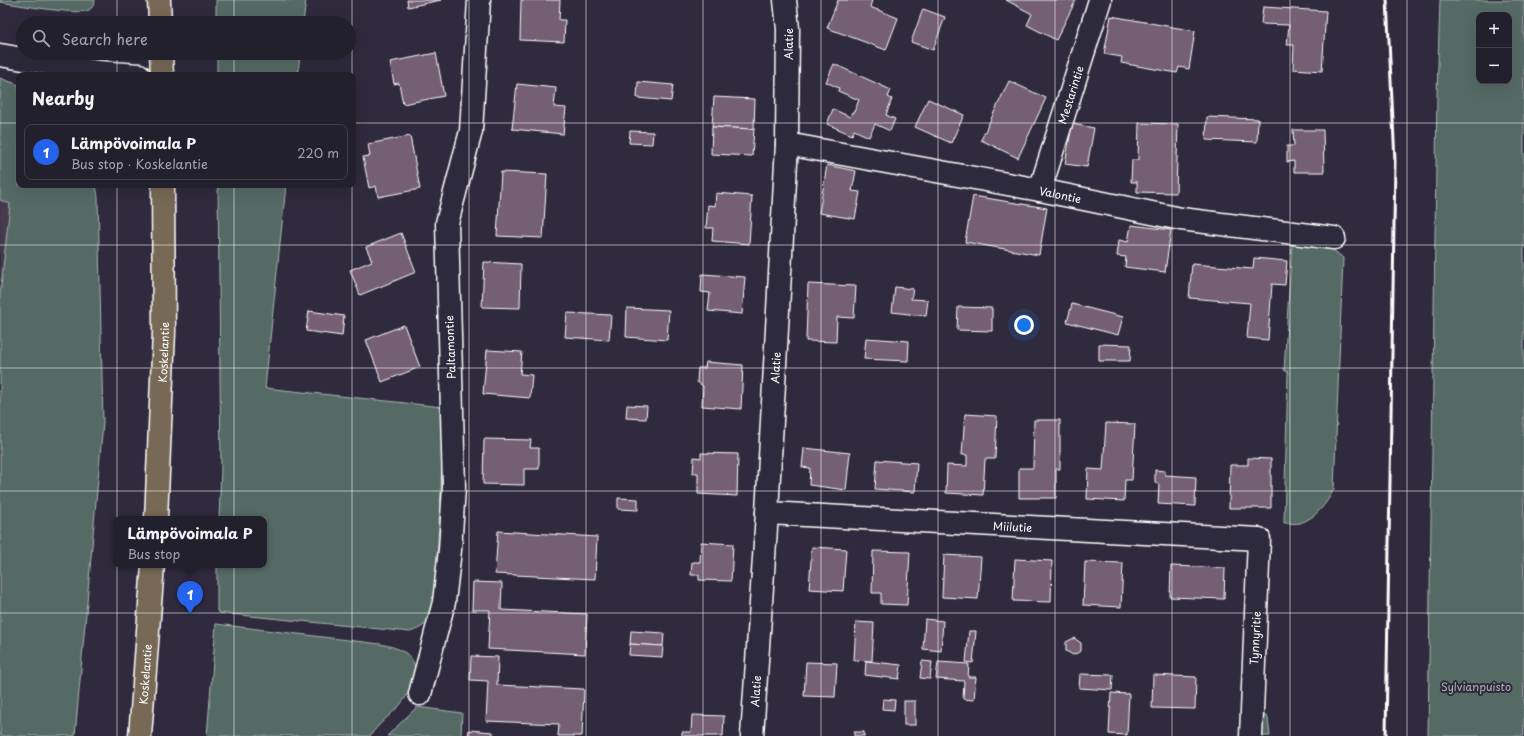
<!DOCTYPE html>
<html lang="en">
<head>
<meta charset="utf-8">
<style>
  body { margin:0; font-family:"Playpen Sans",sans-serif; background:#2f2d3a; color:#f1f3f6 }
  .controls { position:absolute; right:12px; top:12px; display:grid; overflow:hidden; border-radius:8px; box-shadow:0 4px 16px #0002 }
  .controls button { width:36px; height:36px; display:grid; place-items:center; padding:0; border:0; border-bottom:1px solid #403e4a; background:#23202e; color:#f1f3f6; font:20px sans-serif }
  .you { position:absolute; left:1024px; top:325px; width:14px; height:14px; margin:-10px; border:3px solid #fff; border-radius:50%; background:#1a73e8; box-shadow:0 0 0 6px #1a73e833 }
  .badge { display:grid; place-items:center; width:26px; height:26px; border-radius:50%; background:#2563eb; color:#fff; font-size:13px; font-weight:700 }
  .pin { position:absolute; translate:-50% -33px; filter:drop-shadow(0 1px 2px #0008) }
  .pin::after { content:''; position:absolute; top:21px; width:14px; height:12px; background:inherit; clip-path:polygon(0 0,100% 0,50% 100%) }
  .popup { position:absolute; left:113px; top:516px; width:154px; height:52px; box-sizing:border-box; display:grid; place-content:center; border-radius:8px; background:#23202e; filter:drop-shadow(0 1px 3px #0005); font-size:13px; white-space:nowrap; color:#a3a3aa }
  .popup b { font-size:15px; color:#f1f3f6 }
  .popup::after { content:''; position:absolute; left:50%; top:100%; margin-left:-8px; border:8px solid transparent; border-top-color:#23202e }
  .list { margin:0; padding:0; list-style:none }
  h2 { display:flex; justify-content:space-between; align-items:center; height:52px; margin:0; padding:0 16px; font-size:17px }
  h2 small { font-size:13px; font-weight:400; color:#a3a3aa }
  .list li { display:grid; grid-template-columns:26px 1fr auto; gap:12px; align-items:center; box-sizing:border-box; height:56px; margin:0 8px 8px; padding:0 8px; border:1px solid #403e4a; border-radius:8px }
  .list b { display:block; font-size:15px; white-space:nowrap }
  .list p { margin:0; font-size:13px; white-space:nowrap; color:#a3a3aa }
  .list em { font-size:13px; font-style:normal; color:#a3a3aa }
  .icon { flex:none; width:22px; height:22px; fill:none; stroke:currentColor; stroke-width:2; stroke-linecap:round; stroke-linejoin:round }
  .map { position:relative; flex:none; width:1524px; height:736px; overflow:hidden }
  .search { position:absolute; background:#23202e; box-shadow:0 4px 16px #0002; left:16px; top:16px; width:340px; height:44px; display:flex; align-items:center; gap:10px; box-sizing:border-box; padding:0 14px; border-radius:22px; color:#a3a3aa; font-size:15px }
  .panel { position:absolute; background:#23202e; box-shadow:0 4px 16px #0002; left:16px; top:72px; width:340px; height:116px; border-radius:8px }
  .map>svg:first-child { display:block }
  .built { fill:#443a4e }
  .green { fill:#566b65; stroke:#aab5b2; fill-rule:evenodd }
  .building { fill:#745e75; stroke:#fff }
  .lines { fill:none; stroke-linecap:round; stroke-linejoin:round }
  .minor-casing { stroke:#fff; stroke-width:25 }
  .major-casing { stroke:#fff; stroke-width:25 }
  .minor { stroke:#2f2a3d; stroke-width:22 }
  .major { stroke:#776954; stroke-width:22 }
  .rail { stroke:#fff; stroke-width:3 }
  .grid { fill:none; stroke:#fff; stroke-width:1; stroke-opacity:0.55 }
  .labels { text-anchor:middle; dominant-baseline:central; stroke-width:4; stroke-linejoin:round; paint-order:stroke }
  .street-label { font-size:11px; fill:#fff; stroke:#2f2a3d }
  .park-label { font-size:11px; fill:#aab5b2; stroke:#2f2a3d }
</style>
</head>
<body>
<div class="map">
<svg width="1524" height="736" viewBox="0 0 1524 736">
  <rect width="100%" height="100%" fill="#2f2a3d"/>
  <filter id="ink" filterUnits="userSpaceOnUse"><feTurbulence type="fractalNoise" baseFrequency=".025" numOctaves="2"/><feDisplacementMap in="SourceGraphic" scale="8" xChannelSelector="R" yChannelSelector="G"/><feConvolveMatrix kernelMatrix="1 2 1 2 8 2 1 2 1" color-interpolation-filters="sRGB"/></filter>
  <g filter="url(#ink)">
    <polygon class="built" points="0,200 10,203 0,296"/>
    <g class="green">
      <path d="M 0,0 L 95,0 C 95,4 92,8 89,10 C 79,16 14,4 0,2 Z"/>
      <polygon points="216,0 306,0 303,23 216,23"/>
      <path d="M 1440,0 L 1524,0 L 1524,736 L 1428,736 L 1437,94 ZM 1479,15 L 1509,15 L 1509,81 L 1479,81 Z"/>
      <polygon points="217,53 300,53 298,75 217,75"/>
      <polygon points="0,78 19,85 19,185 96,185 98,197 103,423 75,736 0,736 0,296 10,204 0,200"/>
      <path d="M 218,185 L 286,185 L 265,388 L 443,407 L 441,489 L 434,610 C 428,623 423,628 410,632 L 220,613 L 217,611 L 217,565 L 264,565 L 264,519 L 219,519 L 221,469 Z"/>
      <path d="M 1292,243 L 1331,248 L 1343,258 L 1334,489 C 1327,503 1316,518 1300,523 C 1295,524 1289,523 1284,523 L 1288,372 L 1284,370 Z"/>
      <path d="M 216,624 L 380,644 C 390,646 400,648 408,655 C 423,667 410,693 400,705 C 391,715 378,724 370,736 L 207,736 Z"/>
      <polygon points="417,707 462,713 461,736 387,736"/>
      <polygon points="1261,712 1268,718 1270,736 1260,736"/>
    </g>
    <g class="building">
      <polygon points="407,0 441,0 408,7"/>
      <polygon points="521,0 560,0 559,20 565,20 564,42 520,40"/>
      <polygon points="838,0 872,0 870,7 898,18 886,50 827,28"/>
      <polygon points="1006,0 1076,0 1056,40 1027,25 1032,14"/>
      <polygon points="1263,7 1326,11 1322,71 1293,69 1294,45 1287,45 1289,25 1261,24"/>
      <polygon points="923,9 945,17 933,50 911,42"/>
      <polygon points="1111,16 1195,31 1189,69 1179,67 1177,73 1121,63 1122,57 1104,54"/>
      <polygon points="436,53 444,96 403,104 399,83 394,84 390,62"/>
      <polygon points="834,64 891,90 888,97 892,99 886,115 895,119 890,131 875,124 869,137 854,130 852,135 827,124 833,109 850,117 852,112 854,112 859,100 838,91 839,88 826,82"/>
      <polygon points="1009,81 1046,98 1018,158 981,140"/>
      <polygon points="638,82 673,85 671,101 637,98"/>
      <polygon points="517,84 556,88 554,107 566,108 563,134 512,129"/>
      <polygon points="714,97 755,99 754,129 712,127"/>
      <polygon points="928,99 964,115 951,143 915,127"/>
      <polygon points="1207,117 1258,119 1257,142 1206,140"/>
      <polygon points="1139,123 1178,124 1176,193 1137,192 1137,182 1131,182 1132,160 1138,160"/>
      <polygon points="1072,124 1094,128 1087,167 1065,164"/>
      <polygon points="712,127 754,129 752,156 711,154"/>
      <polygon points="1293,130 1323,130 1324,172 1294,172 1294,161 1287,162 1287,146 1294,146"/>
      <polygon points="630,131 653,132 652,144 629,143"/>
      <polygon points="410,136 420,189 378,197 376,186 369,188 363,157 370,156 368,144"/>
      <polygon points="827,165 856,171 852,191 860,192 855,219 819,213"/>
      <polygon points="501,172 547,174 543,238 497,236"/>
      <polygon points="716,193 752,196 749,244 712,241 713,228 706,228 708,205 715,206"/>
      <polygon points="973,196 1047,208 1039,255 965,242"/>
      <polygon points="1131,225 1171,230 1165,272 1125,267 1126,257 1117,256 1119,240 1128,242"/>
      <polygon points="401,233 416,272 360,295 350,270 372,261 366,247"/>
      <polygon points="1254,258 1287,261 1285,285 1272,284 1268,340 1247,338 1250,303 1189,298 1192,264 1253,269"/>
      <polygon points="484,262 521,264 520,308 482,307"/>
      <polygon points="702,274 745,277 742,314 708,311 710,293 701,292"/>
      <polygon points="808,284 856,286 854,318 837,317 836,342 806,341"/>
      <polygon points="895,287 913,289 911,299 928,300 926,316 892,312"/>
      <polygon points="1072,304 1123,317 1118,335 1067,322"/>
      <polygon points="958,307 992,308 992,331 957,330"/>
      <polygon points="627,308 669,310 667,340 626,337"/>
      <polygon points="309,311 344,316 342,336 306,331"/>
      <polygon points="567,313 611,315 609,340 565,337"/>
      <polygon points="404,325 420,367 382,382 366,340"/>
      <polygon points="866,338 909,341 908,361 864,359"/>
      <polygon points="1099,344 1131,345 1130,361 1099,361"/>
      <polygon points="487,350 522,352 520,374 532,375 530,398 483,394"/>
      <polygon points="706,362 743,365 741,409 702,406 703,386 697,382 698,368 705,368"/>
      <polygon points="627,405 647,406 646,419 626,418"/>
      <polygon points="965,414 997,416 995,459 985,459 983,495 946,493 947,465 967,466 967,455 962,455"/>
      <polygon points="1034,420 1060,420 1060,469 1056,469 1056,498 1019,498 1019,468 1033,468"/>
      <polygon points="1106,423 1135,424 1132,480 1125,480 1124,501 1087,499 1088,469 1103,470"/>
      <polygon points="484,439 531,440 530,448 539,448 539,469 524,469 524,485 483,484"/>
      <polygon points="804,448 850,453 846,490 809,485 810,468 802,467"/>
      <polygon points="701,453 738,454 737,496 698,494 698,473 693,473 694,457 701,458"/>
      <polygon points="1248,458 1271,459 1271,508 1229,508 1230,465 1248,465"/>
      <polygon points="877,460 917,463 915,492 875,489"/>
      <polygon points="1155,470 1165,471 1165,475 1196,477 1195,506 1158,504 1159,484 1155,483"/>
      <polygon points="618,498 638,499 638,510 618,509"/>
      <polygon points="498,531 597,537 595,579 495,574"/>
      <polygon points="701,542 733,544 731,581 699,580 699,575 691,575 692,562 700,562"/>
      <polygon points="812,547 846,549 843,591 809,589"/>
      <polygon points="873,551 910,552 907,605 881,604 881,593 872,593"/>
      <polygon points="944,555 981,557 978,599 942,597"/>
      <polygon points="1015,559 1052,561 1051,602 1013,601"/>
      <polygon points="1085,562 1123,563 1121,607 1083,605"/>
      <polygon points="1171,566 1225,568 1224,599 1170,597"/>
      <polygon points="473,582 502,583 501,610 587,614 585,654 488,649 490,610 472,610"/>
      <polygon points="925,619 943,621 941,651 923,649"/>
      <polygon points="856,622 874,623 872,661 854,660"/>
      <polygon points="631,631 664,633 663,646 630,644"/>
      <polygon points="969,631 976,631 973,663 966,662"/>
      <polygon points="1074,638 1081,643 1081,651 1073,655 1066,651 1066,642"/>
      <polygon points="630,644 663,646 662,657 629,655"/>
      <polygon points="471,656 498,657 497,685 584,689 582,736 558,736 559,724 486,721 488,681 470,680"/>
      <polygon points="866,661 901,665 899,679 865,675"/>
      <polygon points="922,661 932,662 930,679 920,678"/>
      <polygon points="806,662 837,663 835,697 804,696"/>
      <polygon points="938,662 969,664 968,677 976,677 974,700 963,699 964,681 936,679"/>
      <polygon points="1080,674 1113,675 1112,690 1079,688"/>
      <polygon points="1153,675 1196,677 1195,709 1152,708"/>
      <polygon points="1111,693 1129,694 1127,735 1109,734"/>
      <polygon points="883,699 895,700 894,710 882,709"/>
      <rect x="904" y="701" width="11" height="24"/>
      <polygon points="692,715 724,716 723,736 682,736 682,732 691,732"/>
      <polygon points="469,730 493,732 493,736 468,736"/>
      <rect x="854" y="732" width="10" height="4"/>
    </g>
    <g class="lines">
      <defs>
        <g id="minor">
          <polyline points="0,55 98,72 139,75"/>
          <path id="s1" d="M 787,144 L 1040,190 L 1181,219 L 1334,238"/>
          <path id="s2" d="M 1040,190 L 1100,0"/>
          <path id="s3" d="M 767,513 L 1259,539 L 1251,736"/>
          <polyline points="420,694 444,602 450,550 454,487 447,223 471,131 479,0"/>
          <path id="s4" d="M 752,736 L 767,513 L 787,144 L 788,29 L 785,0"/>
        </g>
        <g id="major">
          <polyline points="159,0 160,23"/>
          <polyline points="161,53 162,75"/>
          <path id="s5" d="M 156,519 L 164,332 L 163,185"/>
          <path id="s6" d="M 140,736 L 153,565"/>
        </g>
      </defs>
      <use href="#minor" class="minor-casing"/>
      <use href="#major" class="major-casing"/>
      <use href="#minor" class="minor"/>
      <use href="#major" class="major"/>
      <polyline class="rail" points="1386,736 1395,161 1387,0"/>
    </g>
  </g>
  <path class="grid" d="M 117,0 L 117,23M 234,0 L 234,23M 352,0 L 352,75M 469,0 L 469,736M 586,0 L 586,736M 703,0 L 703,736M 821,0 L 821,736M 938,0 L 938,736M 1055,0 L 1055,736M 1172,0 L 1172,736M 1290,0 L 1290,736M 1407,0 L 1407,736M 117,53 L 117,75M 234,53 L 234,75M 0,123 L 19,123M 353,123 L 1524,123M 117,185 L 117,736M 234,185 L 234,736M 352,185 L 352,736M 0,245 L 1524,245M 0,368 L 1524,368M 0,491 L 1524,491M 0,613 L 1524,613"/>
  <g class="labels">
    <g class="street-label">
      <text stroke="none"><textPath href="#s4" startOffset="693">Alatie</textPath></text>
      <text stroke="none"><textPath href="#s2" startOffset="100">Mestarintie</textPath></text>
      <text stroke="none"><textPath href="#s1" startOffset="278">Valontie</textPath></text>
      <text transform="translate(450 347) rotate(-92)">Paltamontie</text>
      <text stroke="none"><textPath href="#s5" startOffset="167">Koskelantie</textPath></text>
      <text stroke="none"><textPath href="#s4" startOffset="369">Alatie</textPath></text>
      <text stroke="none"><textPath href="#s3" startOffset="246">Miilutie</textPath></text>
      <text transform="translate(1255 638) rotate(-87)">Tynnyritie</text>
      <text stroke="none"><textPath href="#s6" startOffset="62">Koskelantie</textPath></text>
      <text stroke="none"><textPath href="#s4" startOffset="45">Alatie</textPath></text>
    </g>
    <g class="park-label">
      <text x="1476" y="686">Sylvianpuisto</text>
    </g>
  </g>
</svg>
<div class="controls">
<button>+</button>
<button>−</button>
</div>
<div class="you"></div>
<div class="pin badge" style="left:190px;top:614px">1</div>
<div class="popup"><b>Lämpövoimala P</b>Bus stop</div>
<div class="search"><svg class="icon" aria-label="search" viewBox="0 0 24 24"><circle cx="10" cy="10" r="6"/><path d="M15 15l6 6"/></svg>Search here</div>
<section class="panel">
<h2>Nearby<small></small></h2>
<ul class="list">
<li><span class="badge">1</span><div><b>Lämpövoimala P</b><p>Bus stop · Koskelantie</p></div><em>220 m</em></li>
</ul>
</section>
</div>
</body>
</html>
